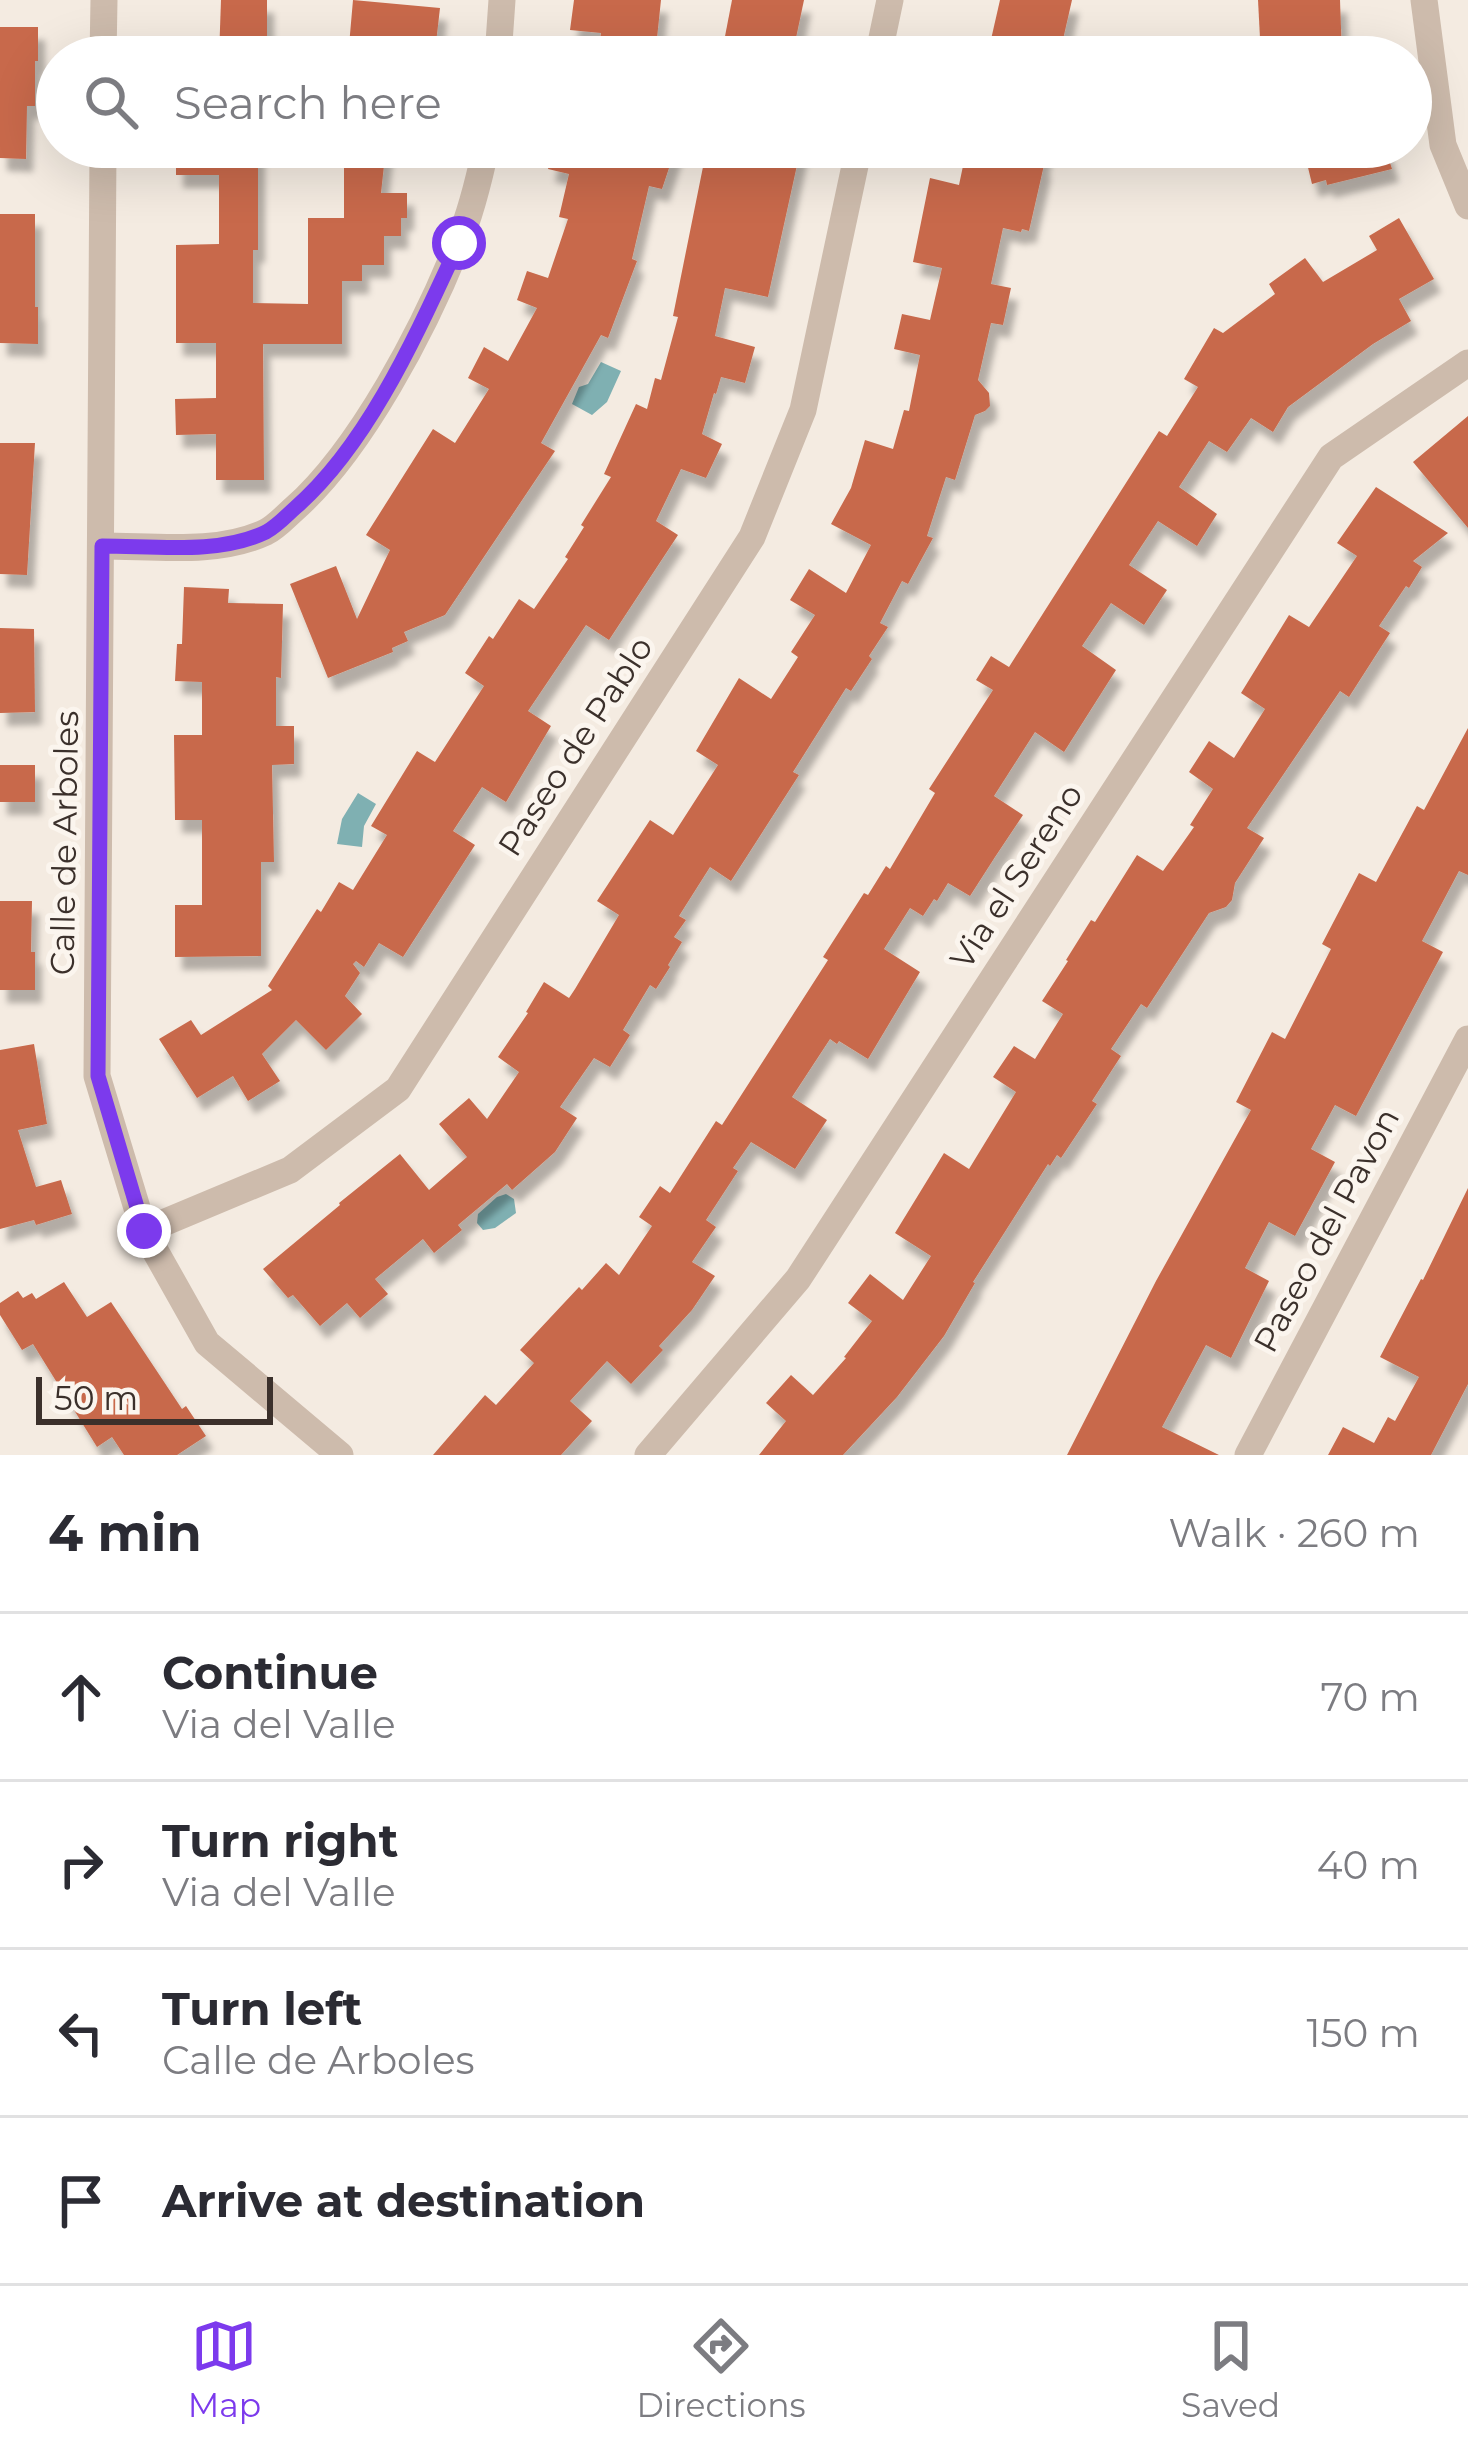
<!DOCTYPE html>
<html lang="en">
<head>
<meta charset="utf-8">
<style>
  body { margin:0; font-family:Montserrat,sans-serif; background:#f7f7f7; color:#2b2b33 }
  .scale { position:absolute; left:36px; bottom:30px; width:237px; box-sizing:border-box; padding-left:12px; border:6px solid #3b302b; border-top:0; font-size:33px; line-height:42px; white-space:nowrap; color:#3b302b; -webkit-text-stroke:9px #fbf5ee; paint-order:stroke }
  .stop { position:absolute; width:36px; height:36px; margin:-27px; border:9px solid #7c3aed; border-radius:50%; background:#fff }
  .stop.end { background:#7c3aed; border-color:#fff; box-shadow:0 3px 12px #0008 }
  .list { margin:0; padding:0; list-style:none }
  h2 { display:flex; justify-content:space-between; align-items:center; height:156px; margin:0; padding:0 48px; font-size:51px }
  h2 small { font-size:39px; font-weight:400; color:#7c7c81 }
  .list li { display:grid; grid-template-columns:78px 1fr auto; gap:36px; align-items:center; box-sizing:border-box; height:168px; padding:0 48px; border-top:3px solid #e1e1e2 }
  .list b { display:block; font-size:45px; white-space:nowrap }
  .list p { margin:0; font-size:39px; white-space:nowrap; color:#7c7c81 }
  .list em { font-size:39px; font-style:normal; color:#7c7c81 }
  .icon { flex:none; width:66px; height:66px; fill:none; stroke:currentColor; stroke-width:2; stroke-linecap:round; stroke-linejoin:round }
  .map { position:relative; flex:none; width:1468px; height:1455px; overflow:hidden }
  .search { position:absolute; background:#fff; box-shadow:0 12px 48px #0002; left:36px; right:36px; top:36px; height:132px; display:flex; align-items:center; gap:30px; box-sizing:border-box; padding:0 42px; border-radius:66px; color:#7c7c81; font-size:45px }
  .sheet { height:828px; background:#fff }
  nav { display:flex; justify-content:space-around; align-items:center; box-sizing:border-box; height:168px; border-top:3px solid #e1e1e2; background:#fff; font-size:33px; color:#7c7c81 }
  nav a { display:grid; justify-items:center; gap:6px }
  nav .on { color:#7c3aed }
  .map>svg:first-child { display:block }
  .water { fill:#7fb0b2 }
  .building { fill:#c8694b; filter:url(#shadow) }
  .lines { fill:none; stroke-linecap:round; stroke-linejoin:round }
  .minor { stroke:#cdbbac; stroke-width:27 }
  .route { stroke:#7c3aed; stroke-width:15 }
  .labels { text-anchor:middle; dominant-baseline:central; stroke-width:10; stroke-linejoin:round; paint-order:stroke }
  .street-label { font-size:33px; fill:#3b302b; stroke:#fbf5ee }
</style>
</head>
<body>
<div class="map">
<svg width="1468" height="1455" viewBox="0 0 1468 1455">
  <defs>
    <filter id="shadow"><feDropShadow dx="7" dy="13" stdDeviation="3" flood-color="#0004"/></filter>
  </defs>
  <rect width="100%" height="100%" fill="#f4ebe1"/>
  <g class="water">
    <polygon points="601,362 621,371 607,402 592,415 572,404 579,387 588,384"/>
    <polygon points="358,793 376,804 364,826 362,847 337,844 342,819"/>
    <polygon points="506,1194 514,1199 516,1213 495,1228 483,1230 477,1223 478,1214 497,1197"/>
  </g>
  <g class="building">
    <polygon points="221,0 267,0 267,57 219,57"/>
    <polygon points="353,0 440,8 436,43 428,42 426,57 348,57"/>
    <polygon points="574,0 661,0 655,57 598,57 601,33 570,30"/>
    <polygon points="732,0 804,0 792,57 721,57"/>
    <polygon points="1000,0 1072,0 1059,57 987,57"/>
    <polygon points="1258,0 1340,0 1342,57 1261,57"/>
    <polygon points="0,27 38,27 38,61 35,61 35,106 27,106 26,159 0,158"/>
    <polygon points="176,147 258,147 258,250 253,250 253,303 308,304 308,218 344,218 344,147 386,147 381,193 407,193 407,218 401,218 401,236 384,236 384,265 362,265 362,281 342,281 342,344 263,344 264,480 216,480 216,434 176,435 175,399 216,398 216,343 176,343 176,245 219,244 219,175 176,175"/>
    <polygon points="553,147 676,147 662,189 649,186 632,259 637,261 608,338 601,335 541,443 555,451 445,615 404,632 408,641 392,648 393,652 328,678 290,584 336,566 357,619 390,550 366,535 433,429 455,443 489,389 468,378 484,347 508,361 537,308 517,300 527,271 548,278 568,219 559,217 569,174 548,169"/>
    <polygon points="707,147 801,147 768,297 725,288 715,336 755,347 745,383 721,377 716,394 714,393 702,434 722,444 706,478 681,469 656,521 678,535 609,640 586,625 528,711 551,726 506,802 482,787 453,831 475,845 403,957 379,943 364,967 356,961 353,964 360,973 345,996 362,1014 326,1050 296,1020 262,1054 280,1081 248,1101 233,1076 197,1098 159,1039 191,1020 201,1035 272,990 268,986 317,909 321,912 339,882 353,890 387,835 371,826 417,751 435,762 484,686 465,673 489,636 493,639 519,599 534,609 568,559 565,557 584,527 581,525 611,477 604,474 636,404 647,409 655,378 661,380 678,317 673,316"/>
    <polygon points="967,147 1045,147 1042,164 1044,165 1029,231 1022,229 1021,232 1003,228 991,284 1011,288 1003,325 991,323 978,380 989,393 990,406 985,411 975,415 955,480 946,477 927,536 933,538 908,584 902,581 880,623 888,627 869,656 872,659 851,691 846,688 793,772 799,775 731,881 710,867 679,916 686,920 674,937 682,942 668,965 670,967 656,989 650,985 623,1030 630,1035 610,1067 594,1058 560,1107 577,1118 555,1152 512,1190 507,1184 458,1225 462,1230 434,1253 423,1239 375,1279 388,1294 360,1318 347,1303 320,1326 293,1295 288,1298 263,1269 340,1205 339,1203 400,1154 429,1190 467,1157 439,1124 469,1098 487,1119 519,1072 498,1057 528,1013 526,1012 544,982 569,998 575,989 619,915 597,901 650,820 673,835 718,765 696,751 739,678 771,699 798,657 791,652 815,615 790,600 809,569 846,593 871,545 831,524 851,488 865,440 893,449 904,410 909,411 920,355 894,349 902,314 930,320 942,268 913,262 930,178 959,185"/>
    <polygon points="1303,147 1385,147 1392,169 1327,185 1326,180 1312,184"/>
    <polygon points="0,214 35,214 35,307 38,307 38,344 0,343"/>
    <polygon points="1399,218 1434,279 1399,299 1411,321 1373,344 1288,407 1273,432 1251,418 1227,452 1209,441 1179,487 1217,514 1197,546 1158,521 1129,565 1167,590 1144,625 1111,603 1082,646 1116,670 1064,752 1035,732 994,796 1023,815 995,857 970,896 948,883 937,901 934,899 923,916 910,908 884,949 920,972 868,1059 839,1041 837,1044 830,1039 792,1097 827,1120 795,1169 751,1142 733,1168 738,1171 706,1220 716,1227 692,1262 715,1276 692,1310 659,1346 663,1350 631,1384 607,1361 570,1401 592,1421 561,1455 433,1455 485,1395 496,1405 534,1363 520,1350 579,1287 582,1290 606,1263 619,1275 652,1226 639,1217 660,1186 670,1193 716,1121 722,1125 828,960 823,957 864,893 868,895 886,866 890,869 935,793 929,789 993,690 976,680 991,656 1009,667 1159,431 1167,436 1198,387 1184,379 1214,328 1223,333 1275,294 1269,284 1305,258 1323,282 1377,250 1369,236"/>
    <polygon points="1468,416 1468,528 1413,462"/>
    <polygon points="0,443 35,443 27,575 0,574"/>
    <polygon points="1376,487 1448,533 1413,561 1422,567 1409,588 1406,586 1379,626 1390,633 1349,697 1340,691 1247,828 1264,838 1235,883 1232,900 1226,907 1209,913 1147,1008 1141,1004 1111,1049 1121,1056 1092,1101 1097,1104 1061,1158 1057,1155 1050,1166 1048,1164 973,1282 975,1283 944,1336 897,1397 843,1455 759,1455 786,1421 766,1403 791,1375 813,1395 846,1358 844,1357 872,1321 848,1303 870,1274 903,1300 931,1256 895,1233 944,1153 969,1169 1016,1092 993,1077 1014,1046 1035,1059 1063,1014 1042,1001 1068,961 1066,960 1091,920 1095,922 1137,855 1163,871 1194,827 1190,825 1213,789 1189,772 1209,741 1234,758 1265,709 1241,693 1289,615 1309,627 1357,556 1337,543"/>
    <polygon points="184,587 229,589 228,603 283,604 281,678 276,677 276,726 294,726 294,764 272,765 274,862 261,862 261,956 175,957 175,905 202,905 202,820 175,820 174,735 202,735 202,682 175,681 177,644 182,644"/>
    <polygon points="0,628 34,629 35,712 0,713"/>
    <polygon points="1468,728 1468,875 1459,871 1422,941 1443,952 1356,1116 1335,1105 1311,1149 1335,1162 1295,1236 1269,1222 1245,1268 1269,1281 1231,1358 1206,1345 1162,1427 1219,1455 1067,1455 1156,1281 1251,1110 1236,1102 1272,1032 1285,1039 1331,949 1322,944 1359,873 1376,882 1417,806 1424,810"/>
    <rect x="0" y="765" width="35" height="37"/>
    <polygon points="0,901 32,901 31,952 35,952 35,990 0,990"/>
    <polygon points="34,1044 47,1124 18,1130 36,1187 61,1180 72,1214 36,1225 34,1220 0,1229 0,1050"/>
    <polygon points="1468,1188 1468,1384 1431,1455 1328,1455 1343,1427 1374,1443 1388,1417 1395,1421 1419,1377 1380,1357 1421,1279 1423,1280"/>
    <polygon points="64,1282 87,1317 111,1302 182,1409 186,1406 206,1436 177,1455 124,1455 112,1437 97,1447 33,1344 22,1350 0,1315 0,1303 18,1291 23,1298 32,1293 36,1299"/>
  </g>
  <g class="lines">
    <g class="minor">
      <polyline points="1424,0 1443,145 1468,206"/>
      <polyline points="103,57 104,0"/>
      <polyline points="498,57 502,0"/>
      <polyline points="878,57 890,0"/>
      <polyline points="103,147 97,1076 144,1231 207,1343 340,1455"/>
      <path d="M 102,546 C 155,546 217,555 266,532 C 276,527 286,516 294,509 C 361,450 425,327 458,244 C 471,213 479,180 486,147"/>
      <polyline points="144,1231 290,1170 398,1089 752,537 803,410 859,147"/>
      <polyline points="648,1455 798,1279 1331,457 1468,363"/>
      <polyline points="1248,1455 1468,1039"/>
    </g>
  </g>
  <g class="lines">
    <path class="route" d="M 144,1231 L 98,1076 L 102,546 C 155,546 218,555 266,532 C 277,526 286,516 295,508 C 369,444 418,331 459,243"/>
  </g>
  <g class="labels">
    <g class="street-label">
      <text transform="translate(575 746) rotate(-57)">Paseo de Pablo</text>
      <text transform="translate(64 843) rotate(-89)">Calle de Arboles</text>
      <text transform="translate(1016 876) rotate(-57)">Via el Sereno</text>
      <text transform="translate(1326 1230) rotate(-62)">Paseo del Pavon</text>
    </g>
  </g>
</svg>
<div class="scale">50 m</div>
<div class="stop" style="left:459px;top:243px"></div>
<div class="stop end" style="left:144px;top:1231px"></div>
<div class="search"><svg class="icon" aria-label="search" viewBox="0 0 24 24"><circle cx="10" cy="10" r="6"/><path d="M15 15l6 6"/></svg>Search here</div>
</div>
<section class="sheet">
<h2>4 min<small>Walk · 260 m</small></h2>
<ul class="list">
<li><svg class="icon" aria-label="ahead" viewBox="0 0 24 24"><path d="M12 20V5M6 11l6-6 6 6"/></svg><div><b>Continue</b><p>Via del Valle</p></div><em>70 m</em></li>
<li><svg class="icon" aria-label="right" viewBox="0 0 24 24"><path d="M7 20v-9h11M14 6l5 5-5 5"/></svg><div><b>Turn right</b><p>Via del Valle</p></div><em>40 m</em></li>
<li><svg class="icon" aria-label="left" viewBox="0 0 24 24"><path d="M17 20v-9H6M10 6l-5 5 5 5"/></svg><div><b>Turn left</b><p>Calle de Arboles</p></div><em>150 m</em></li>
<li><svg class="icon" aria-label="arrive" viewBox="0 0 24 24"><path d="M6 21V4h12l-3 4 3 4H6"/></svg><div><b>Arrive at destination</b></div></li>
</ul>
</section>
<nav>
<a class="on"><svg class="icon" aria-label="map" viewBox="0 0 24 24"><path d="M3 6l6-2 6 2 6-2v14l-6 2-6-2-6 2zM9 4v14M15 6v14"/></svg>Map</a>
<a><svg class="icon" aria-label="directions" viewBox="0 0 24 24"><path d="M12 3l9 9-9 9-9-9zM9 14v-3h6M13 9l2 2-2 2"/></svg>Directions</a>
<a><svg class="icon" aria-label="saved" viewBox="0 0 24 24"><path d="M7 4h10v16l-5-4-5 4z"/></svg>Saved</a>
</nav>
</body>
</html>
